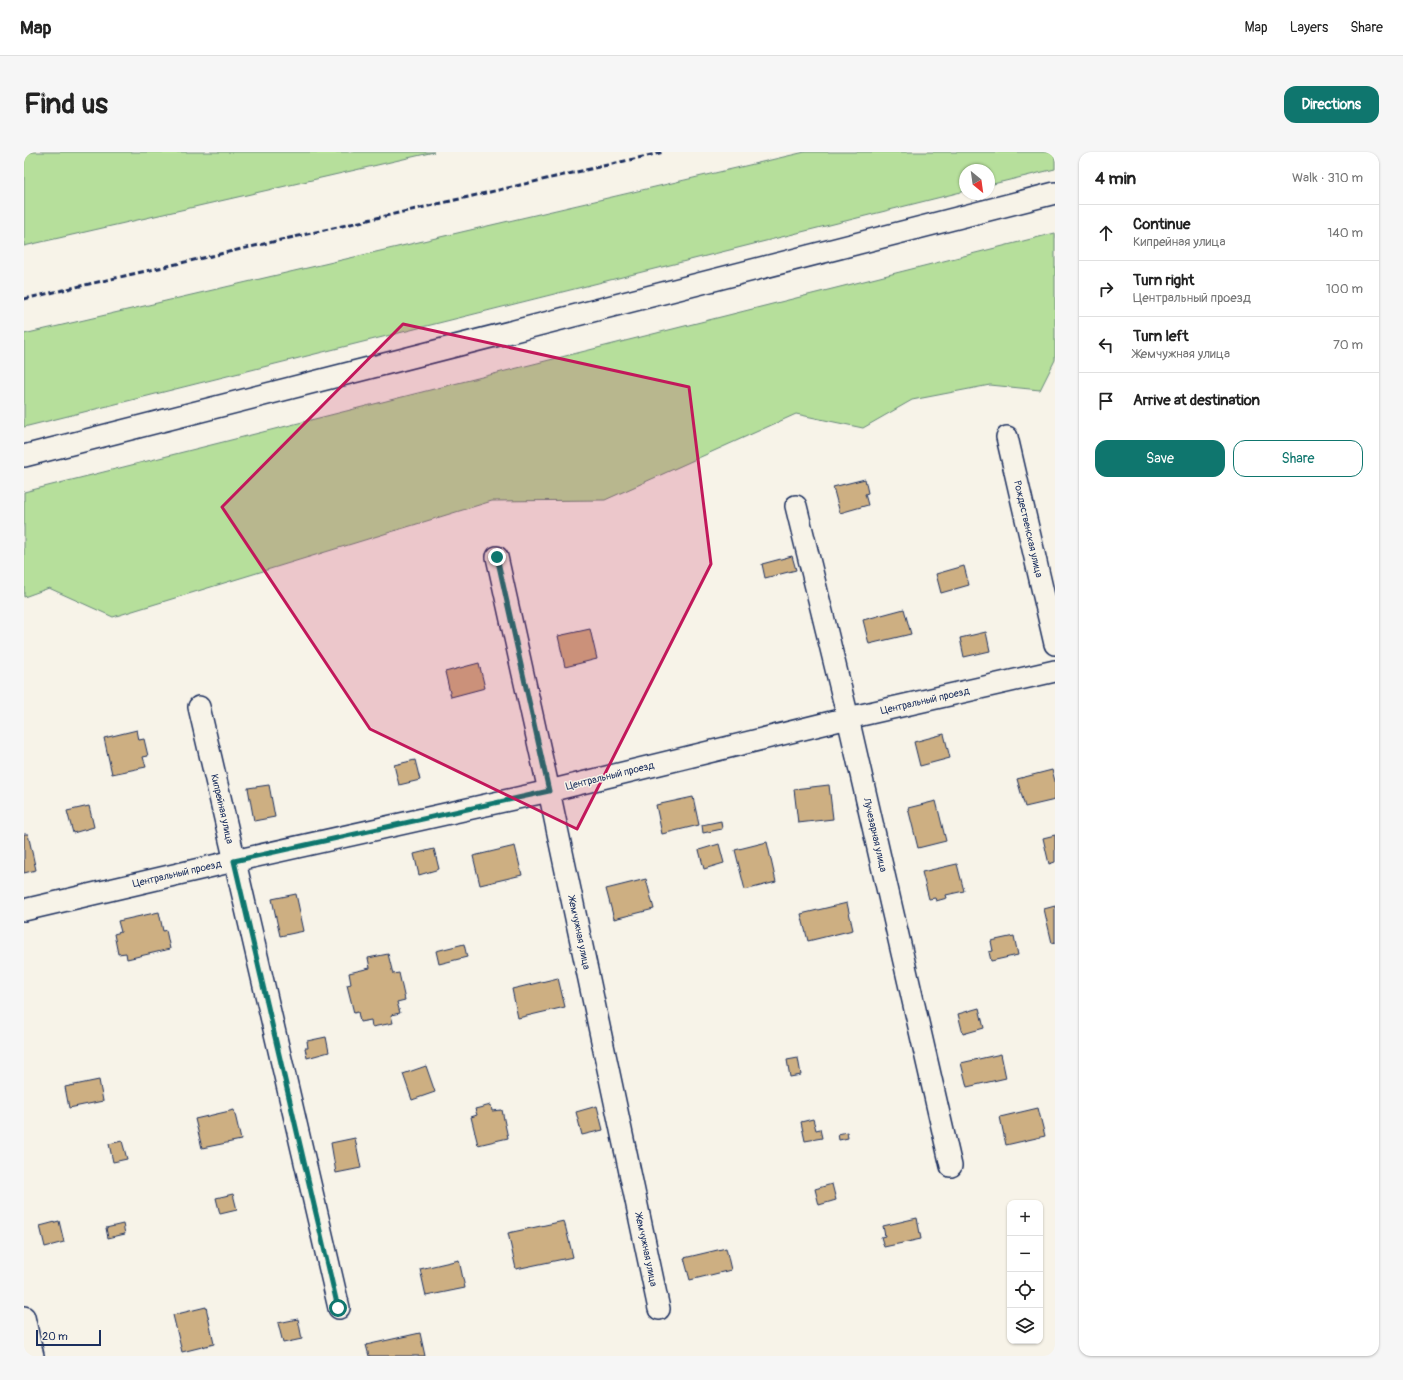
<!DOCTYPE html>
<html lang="en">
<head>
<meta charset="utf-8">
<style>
  body { margin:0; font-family:Pangolin,sans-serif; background:#f6f6f6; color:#222 }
  .controls { position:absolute; right:12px; bottom:12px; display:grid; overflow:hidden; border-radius:8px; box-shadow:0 1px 3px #0004 }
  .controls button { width:36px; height:36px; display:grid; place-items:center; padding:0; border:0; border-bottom:1px solid #e0e0e0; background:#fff; color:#222; font:20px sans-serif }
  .compass { position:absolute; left:935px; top:12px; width:36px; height:36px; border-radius:50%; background:#fff; box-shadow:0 1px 3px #0004; rotate:151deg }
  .scale { position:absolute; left:12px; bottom:10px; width:65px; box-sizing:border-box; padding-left:4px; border:2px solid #1b2f5e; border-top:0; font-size:11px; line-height:14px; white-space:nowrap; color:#1b2f5e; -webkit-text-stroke:3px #f7f3e8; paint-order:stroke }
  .stop { position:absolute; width:12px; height:12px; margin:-9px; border:3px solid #0f766e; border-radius:50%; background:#fff }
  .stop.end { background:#0f766e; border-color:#fff; box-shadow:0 1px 4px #0008 }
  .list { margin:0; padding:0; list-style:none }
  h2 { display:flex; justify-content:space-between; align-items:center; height:52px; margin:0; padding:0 16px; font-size:17px }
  h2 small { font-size:13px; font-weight:400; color:#767676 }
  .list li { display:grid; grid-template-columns:26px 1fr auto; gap:12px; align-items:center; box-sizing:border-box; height:56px; padding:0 16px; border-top:1px solid #e0e0e0 }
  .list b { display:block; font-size:15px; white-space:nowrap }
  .list p { margin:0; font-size:13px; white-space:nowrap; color:#767676 }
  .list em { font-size:13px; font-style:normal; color:#767676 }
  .actions { display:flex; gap:8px; padding:12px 16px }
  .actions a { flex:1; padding:9px 0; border:1px solid #0f766e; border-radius:12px; text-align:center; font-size:14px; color:#0f766e }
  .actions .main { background:#0f766e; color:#fff }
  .icon { flex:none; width:22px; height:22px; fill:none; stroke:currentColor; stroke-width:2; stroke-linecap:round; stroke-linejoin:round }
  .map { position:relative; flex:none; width:1031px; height:1204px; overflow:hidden; border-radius:12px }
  header { display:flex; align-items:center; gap:24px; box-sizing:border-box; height:56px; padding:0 20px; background:#fff; border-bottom:1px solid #e0e0e0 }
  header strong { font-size:19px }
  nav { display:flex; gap:22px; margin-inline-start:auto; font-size:14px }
  .intro { display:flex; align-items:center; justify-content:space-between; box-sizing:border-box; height:96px; padding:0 24px }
  h1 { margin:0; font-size:28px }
  .button { padding:10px 18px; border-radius:12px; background:#0f766e; color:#fff; font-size:14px; font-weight:700 }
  main { display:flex; gap:24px; padding:0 24px }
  aside { flex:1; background:#fff; border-radius:12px; box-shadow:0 1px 3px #0004 }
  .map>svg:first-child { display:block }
  .green { fill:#b6df9b; stroke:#68877c }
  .building { fill:#cdaf82; stroke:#1b2f5e }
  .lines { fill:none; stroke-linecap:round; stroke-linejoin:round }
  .minor-casing { stroke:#1b2f5e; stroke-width:24 }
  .minor { stroke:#f7f3e8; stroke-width:21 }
  .rail { stroke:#1b2f5e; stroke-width:3; stroke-dasharray:6 3; stroke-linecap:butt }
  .route { stroke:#0f766e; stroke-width:5 }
  .marked { fill:#c2185b; fill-opacity:0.2; stroke:#c2185b; stroke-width:3; stroke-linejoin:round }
  .labels { text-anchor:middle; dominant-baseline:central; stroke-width:3; stroke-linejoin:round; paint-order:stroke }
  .street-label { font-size:10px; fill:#1b2f5e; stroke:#f7f3e8 }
</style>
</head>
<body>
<header>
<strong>Map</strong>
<nav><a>Map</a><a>Layers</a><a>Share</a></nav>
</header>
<div class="intro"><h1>Find us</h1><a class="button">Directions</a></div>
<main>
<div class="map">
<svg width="1031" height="1204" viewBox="0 0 1031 1204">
  <rect width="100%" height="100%" fill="#f7f3e8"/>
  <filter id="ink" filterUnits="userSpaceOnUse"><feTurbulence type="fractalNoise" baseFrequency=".025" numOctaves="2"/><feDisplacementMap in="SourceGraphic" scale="8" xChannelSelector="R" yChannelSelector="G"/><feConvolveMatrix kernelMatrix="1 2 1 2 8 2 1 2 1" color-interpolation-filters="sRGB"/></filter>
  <g filter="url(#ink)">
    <g class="green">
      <polygon points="0,0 410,0 0,94"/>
      <polygon points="781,0 1031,0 1031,17 965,33 965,18 941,18 941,39 0,275 0,182"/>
      <polygon points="1031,81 1031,208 1016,238 966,233 888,248 839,276 772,262 581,348 468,349 89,465 25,436 0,445 0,340"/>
    </g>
    <g class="building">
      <polygon points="841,327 844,341 841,342 844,353 816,361 809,335"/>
      <polygon points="768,404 772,418 741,426 738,412"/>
      <polygon points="940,414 945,433 917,441 912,422"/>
      <polygon points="880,457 887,482 845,492 839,468"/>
      <polygon points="566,477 573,507 541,515 534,484"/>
      <polygon points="962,480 966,499 940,505 936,486"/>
      <polygon points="455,511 461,536 427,545 421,520"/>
      <polygon points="113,578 115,588 120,587 124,604 119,605 122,615 88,622 80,586"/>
      <polygon points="920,582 926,606 896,614 890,590"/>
      <polygon points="391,608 396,628 375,633 370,613"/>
      <polygon points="1028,618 1031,629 1031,648 1001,655 993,627"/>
      <polygon points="245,633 251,665 230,669 224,636"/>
      <polygon points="805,633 809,667 774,671 770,637"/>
      <polygon points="669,645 675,673 638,682 632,653"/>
      <polygon points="912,649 922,689 894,696 884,656"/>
      <polygon points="65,654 70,675 49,681 43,659"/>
      <polygon points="697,669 698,677 679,681 678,673"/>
      <polygon points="0,682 4,682 12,718 0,721"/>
      <polygon points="1031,683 1031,710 1025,712 1019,686"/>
      <polygon points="743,690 752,730 721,738 711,698"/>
      <polygon points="695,692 700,711 680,717 675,698"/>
      <polygon points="491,694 498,723 456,733 449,704"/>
      <polygon points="410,697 415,717 395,723 390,702"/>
      <polygon points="933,712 940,739 922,743 923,746 912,749 911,746 905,747 898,720"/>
      <polygon points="622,727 630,757 590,767 582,737"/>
      <polygon points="272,742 280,779 256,784 248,747"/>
      <polygon points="823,751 829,778 784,789 777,762"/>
      <polygon points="1031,754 1031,790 1028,791 1020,757"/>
      <polygon points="135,760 139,779 142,778 146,797 103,807 102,801 94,802 90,782 97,780 94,769"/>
      <polygon points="990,784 994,803 967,809 965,800 969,799 967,789"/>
      <polygon points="440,792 443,805 415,812 412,799"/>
      <polygon points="364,802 369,822 375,821 381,848 373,850 376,861 367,863 369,871 348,875 347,868 336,870 334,860 330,861 323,833 327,832 325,821 346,816 344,806"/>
      <polygon points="534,826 541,855 494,866 488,837"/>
      <polygon points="955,856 960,876 939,882 934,862"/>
      <polygon points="302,885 305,900 283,906 281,896 284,896 283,889"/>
      <polygon points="977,902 982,926 943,935 937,911"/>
      <polygon points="774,906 777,923 766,925 763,908"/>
      <polygon points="402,914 411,940 388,948 379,922"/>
      <polygon points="75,928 79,949 45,956 41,935"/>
      <polygon points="467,953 468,959 478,958 484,986 454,993 447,965 453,963 451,957"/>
      <polygon points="573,954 579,978 558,983 552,960"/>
      <polygon points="1014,956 1021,984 982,993 976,965"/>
      <polygon points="210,958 217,988 178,996 171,967"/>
      <polygon points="789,967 792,978 796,977 798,986 781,989 777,970"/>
      <polygon points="823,980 824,986 815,988 814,982"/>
      <polygon points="331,986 337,1016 312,1021 307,991"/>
      <polygon points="98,989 103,1007 89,1010 85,992"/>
      <polygon points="808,1032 812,1048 795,1053 791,1037"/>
      <polygon points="209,1042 213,1058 196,1062 192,1046"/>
      <polygon points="893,1066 897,1087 860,1095 857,1085 861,1084 859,1074"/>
      <polygon points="35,1069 40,1090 21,1095 16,1074"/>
      <polygon points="540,1069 549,1105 492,1117 484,1081"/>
      <polygon points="99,1072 101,1082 84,1086 82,1076"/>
      <polygon points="702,1096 707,1118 666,1128 660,1106"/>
      <polygon points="435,1108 441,1136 402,1144 396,1117"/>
      <polygon points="182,1155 190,1192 158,1200 149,1163"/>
      <polygon points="274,1167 278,1187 259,1191 254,1171"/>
      <polygon points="396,1181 401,1204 345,1204 342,1193"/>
    </g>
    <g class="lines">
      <defs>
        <g id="minor">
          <polyline points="983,285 1031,492"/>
          <polyline points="0,304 1031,41"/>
          <polyline points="772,354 824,566 927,1014"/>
          <polyline points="473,405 525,639 635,1157"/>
          <polyline points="175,555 315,1156"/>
          <polyline points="0,758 210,709 525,639 824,566 1031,519"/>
          <polyline points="0,1165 9,1204"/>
        </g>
      </defs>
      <use href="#minor" class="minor-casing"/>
      <use href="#minor" class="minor"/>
      <polyline class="rail" points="0,147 640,0"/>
    </g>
  </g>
  <g class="lines" filter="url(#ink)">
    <polyline class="route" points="314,1156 210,709 525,639 473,405"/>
  </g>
  <path class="marked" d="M 379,172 L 665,235 L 687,412 L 553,677 L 346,577 L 198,355 Z"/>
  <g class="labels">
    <g class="street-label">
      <text transform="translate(1004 377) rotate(77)">Рождественская улица</text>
      <text transform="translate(901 549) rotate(-13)">Центральный проезд</text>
      <text transform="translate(586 624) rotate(-14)">Центральный проезд</text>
      <text transform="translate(198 657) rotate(77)">Кипрейная улица</text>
      <text transform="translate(851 683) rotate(77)">Лучезарная улица</text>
      <text transform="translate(153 722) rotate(-13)">Центральный проезд</text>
      <text transform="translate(555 781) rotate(78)">Жемчужная улица</text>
      <text transform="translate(622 1098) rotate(78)">Жемчужная улица</text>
    </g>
  </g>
</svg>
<div class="controls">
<button>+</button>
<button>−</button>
<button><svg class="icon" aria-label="locate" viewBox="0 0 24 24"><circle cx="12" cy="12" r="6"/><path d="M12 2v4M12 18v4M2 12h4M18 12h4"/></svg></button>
<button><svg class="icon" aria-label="layers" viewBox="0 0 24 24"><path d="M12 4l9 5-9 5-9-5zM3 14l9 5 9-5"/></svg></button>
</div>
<svg class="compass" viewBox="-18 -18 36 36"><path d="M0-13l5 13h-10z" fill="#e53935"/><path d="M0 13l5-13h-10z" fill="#767676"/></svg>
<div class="scale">20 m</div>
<div class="stop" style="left:314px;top:1156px"></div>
<div class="stop end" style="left:473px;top:405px"></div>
</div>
<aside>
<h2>4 min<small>Walk · 310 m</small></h2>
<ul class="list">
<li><svg class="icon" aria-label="ahead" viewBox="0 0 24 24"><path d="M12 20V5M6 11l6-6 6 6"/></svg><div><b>Continue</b><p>Кипрейная улица</p></div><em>140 m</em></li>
<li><svg class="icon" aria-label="right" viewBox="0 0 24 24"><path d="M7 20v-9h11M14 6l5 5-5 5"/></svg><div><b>Turn right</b><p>Центральный проезд</p></div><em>100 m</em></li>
<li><svg class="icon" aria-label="left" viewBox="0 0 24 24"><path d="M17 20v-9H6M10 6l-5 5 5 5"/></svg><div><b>Turn left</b><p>Жемчужная улица</p></div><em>70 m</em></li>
<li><svg class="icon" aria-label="arrive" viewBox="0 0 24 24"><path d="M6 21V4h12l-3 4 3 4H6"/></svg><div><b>Arrive at destination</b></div></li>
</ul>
<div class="actions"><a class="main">Save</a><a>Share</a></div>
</aside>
</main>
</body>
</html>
